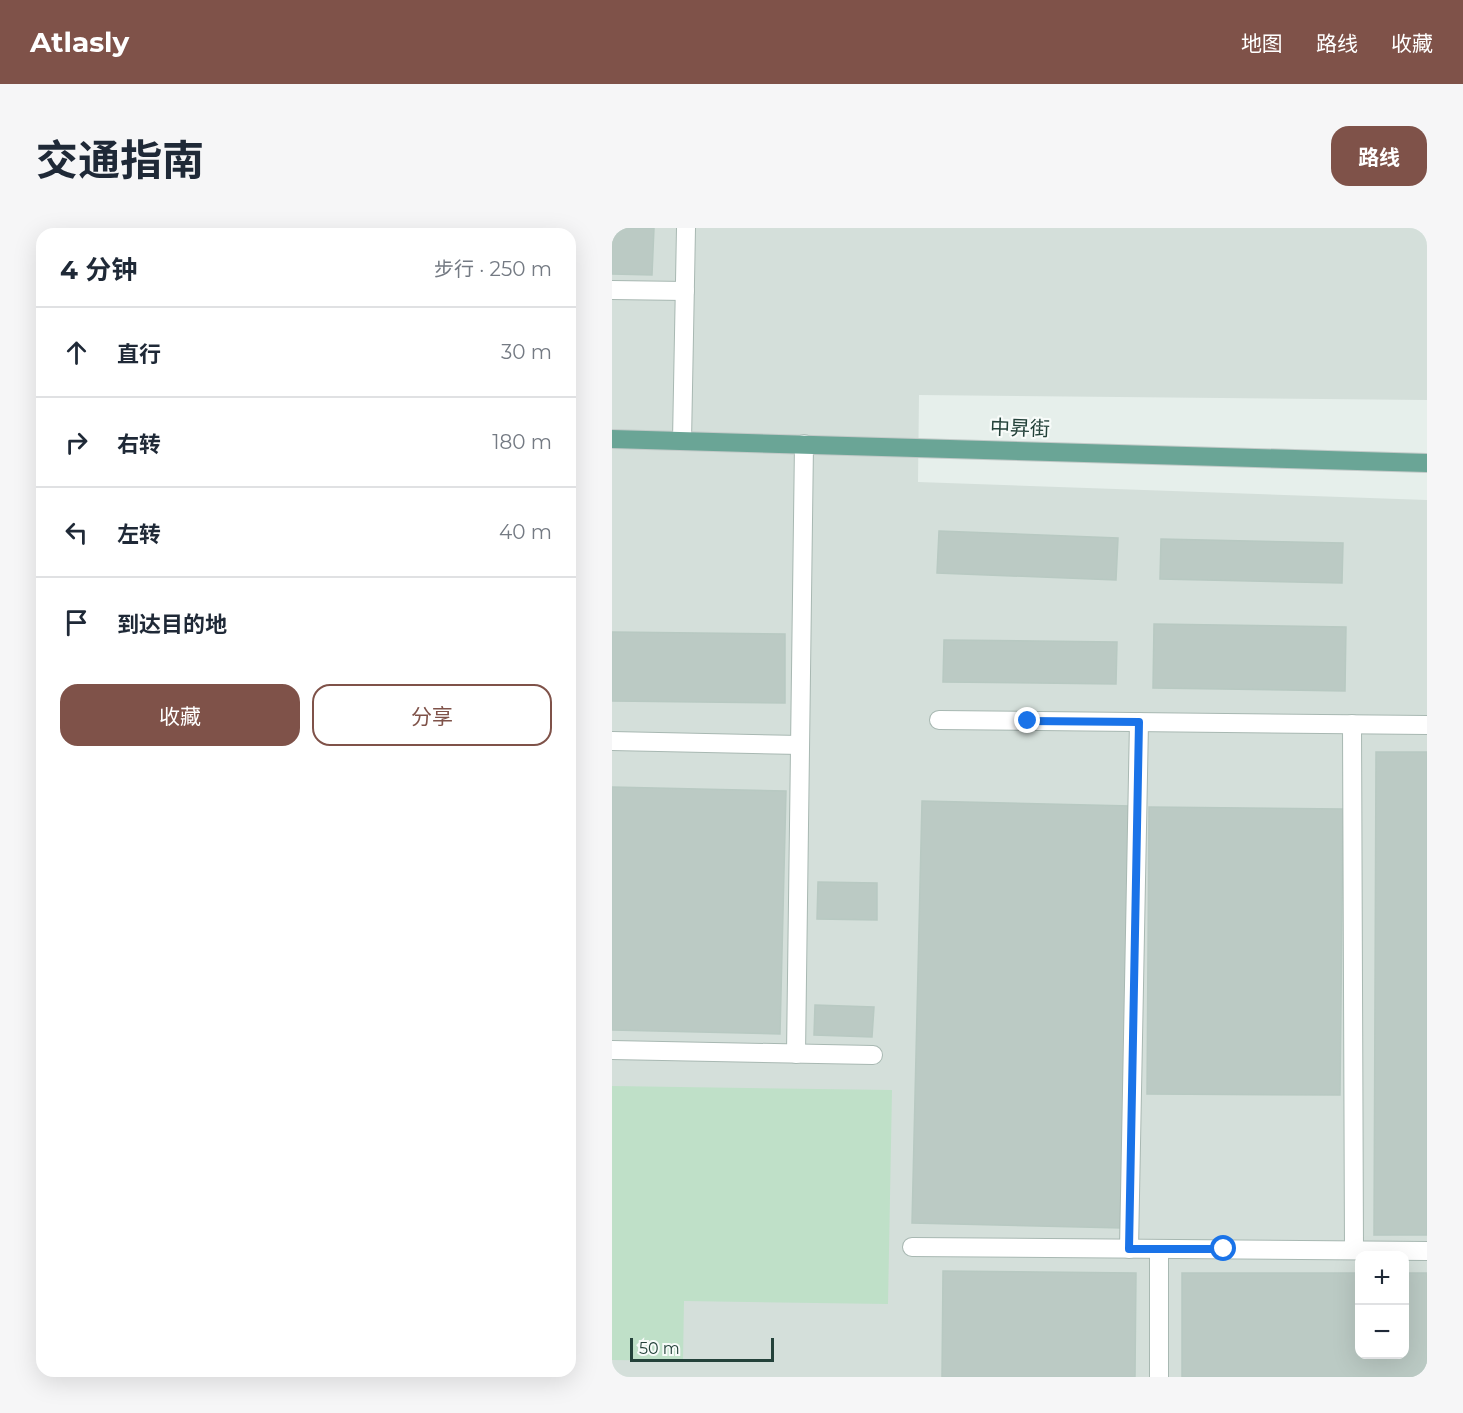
<!DOCTYPE html>
<html lang="zh">
<head>
<meta charset="utf-8">
<style>
  body { margin:0; font-family:Montserrat,"Noto Sans SC",sans-serif; background:#f6f6f7; color:#1f2937 }
  .controls { position:absolute; right:18px; bottom:18px; display:grid; overflow:hidden; border-radius:12px; box-shadow:0 6px 24px #0002 }
  .controls button { width:54px; height:54px; display:grid; place-items:center; padding:0; border:0; border-bottom:2px solid #e0e1e3; background:#fff; color:#1f2937; font:30px sans-serif }
  .scale { position:absolute; left:18px; bottom:15px; width:144px; box-sizing:border-box; padding-left:6px; border:3px solid #24423a; border-top:0; font-size:16px; line-height:21px; white-space:nowrap; color:#24423a; -webkit-text-stroke:4px #f7fbf9; paint-order:stroke }
  .stop { position:absolute; width:18px; height:18px; margin:-14px; border:4px solid #1a73e8; border-radius:50%; background:#fff }
  .stop.end { background:#1a73e8; border-color:#fff; box-shadow:0 2px 6px #0008 }
  .list { margin:0; padding:0; list-style:none }
  h2 { display:flex; justify-content:space-between; align-items:center; height:78px; margin:0; padding:0 24px; font-size:26px }
  h2 small { font-size:20px; font-weight:400; color:#747a83 }
  .list li { display:grid; grid-template-columns:39px 1fr auto; gap:18px; align-items:center; box-sizing:border-box; height:90px; padding:0 24px; border-top:2px solid #e0e1e3 }
  .list b { display:block; font-size:22px; white-space:nowrap }
  .list em { font-size:20px; font-style:normal; color:#747a83 }
  .actions { display:flex; gap:12px; padding:18px 24px }
  .actions a { flex:1; padding:14px 0; border:2px solid #7f5249; border-radius:18px; text-align:center; font-size:21px; color:#7f5249 }
  .actions .main { background:#7f5249; color:#fff }
  .icon { flex:none; width:33px; height:33px; fill:none; stroke:currentColor; stroke-width:2; stroke-linecap:round; stroke-linejoin:round }
  .map { position:relative; flex:none; width:815px; height:1149px; overflow:hidden; border-radius:18px }
  header { display:flex; align-items:center; gap:36px; box-sizing:border-box; height:84px; padding:0 30px; background:#7f5249; color:#fff }
  header strong { font-size:28px }
  nav { display:flex; gap:33px; margin-inline-start:auto; font-size:21px }
  .intro { display:flex; align-items:center; justify-content:space-between; box-sizing:border-box; height:144px; padding:0 36px }
  h1 { margin:0; font-size:42px }
  .button { padding:15px 27px; border-radius:18px; background:#7f5249; color:#fff; font-size:21px; font-weight:700 }
  main { display:flex; gap:36px; padding:0 36px }
  aside { flex:1; background:#fff; border-radius:18px; box-shadow:0 6px 24px #0002 }
  .map>svg:first-child { display:block }
  .built { fill:#d4dfda; fill-rule:evenodd }
  .green { fill:#bfe0c8 }
  .building { fill:#bbcac4; stroke:#b8c9c2; stroke-width:1.5 }
  .lines { fill:none; stroke-linecap:round; stroke-linejoin:round }
  .minor-casing { stroke:#a8b8b2; stroke-width:20 }
  .major-casing { stroke:#c2cac8; stroke-width:20 }
  .minor { stroke:#fff; stroke-width:18 }
  .major { stroke:#6aa596; stroke-width:18 }
  .route { stroke:#1a73e8; stroke-width:8 }
  .labels { text-anchor:middle; dominant-baseline:central; stroke-width:4.5; stroke-linejoin:round; paint-order:stroke }
  .street-label { font-size:20px; fill:#24423a; stroke:#f7fbf9 }
</style>
</head>
<body>
<header>
<strong>Atlasly</strong>
<nav><a>地图</a><a>路线</a><a>收藏</a></nav>
</header>
<div class="intro"><h1>交通指南</h1><a class="button">路线</a></div>
<main>
<aside>
<h2>4 分钟<small>步行 · 250 m</small></h2>
<ul class="list">
<li><svg class="icon" aria-label="ahead" viewBox="0 0 24 24"><path d="M12 20V5M6 11l6-6 6 6"/></svg><div><b>直行</b></div><em>30 m</em></li>
<li><svg class="icon" aria-label="right" viewBox="0 0 24 24"><path d="M7 20v-9h11M14 6l5 5-5 5"/></svg><div><b>右转</b></div><em>180 m</em></li>
<li><svg class="icon" aria-label="left" viewBox="0 0 24 24"><path d="M17 20v-9H6M10 6l-5 5 5 5"/></svg><div><b>左转</b></div><em>40 m</em></li>
<li><svg class="icon" aria-label="arrive" viewBox="0 0 24 24"><path d="M6 21V4h12l-3 4 3 4H6"/></svg><div><b>到达目的地</b></div></li>
</ul>
<div class="actions"><a class="main">收藏</a><a>分享</a></div>
</aside>
<div class="map">
<svg width="815" height="1149" viewBox="0 0 815 1149">
  <rect width="100%" height="100%" fill="#e6efeb"/>
  <path class="built" d="M 0,0 L 815,0 L 815,172 L 307,167 L 306,254 L 815,272 L 815,1149 L 0,1149 ZM 748,1028 L 792,1028 L 792,1126 L 748,1126 Z"/>
  <polygon class="green" points="0,858 280,862 276,1076 72,1073 71,1133 0,1132"/>
  <g class="building">
    <polygon points="0,0 42,0 40,47 0,46"/>
    <polygon points="327,303 506,310 504,352 325,345"/>
    <polygon points="549,311 731,315 730,355 548,351"/>
    <polygon points="542,396 734,399 733,463 541,460"/>
    <polygon points="0,404 173,406 173,475 0,473"/>
    <polygon points="332,412 505,414 504,456 331,454"/>
    <polygon points="764,524 815,524 815,1007 762,1007"/>
    <polygon points="0,559 174,563 168,806 0,802"/>
    <polygon points="310,573 519,578 510,1000 300,995"/>
    <polygon points="537,579 731,581 728,867 535,866"/>
    <polygon points="206,654 265,655 265,692 205,691"/>
    <polygon points="203,777 262,779 260,809 202,807"/>
    <polygon points="331,1043 524,1045 523,1149 330,1149"/>
    <polygon points="570,1045 748,1045 748,1126 792,1126 792,1045 815,1045 815,1149 570,1149"/>
  </g>
  <g class="lines">
    <defs>
      <g id="minor">
        <polyline points="0,62 73,63"/>
        <polyline points="70,213 74,0"/>
        <polyline points="327,492 815,497"/>
        <polyline points="740,496 742,1022"/>
        <polyline points="0,513 188,517"/>
        <polyline points="0,822 261,827"/>
        <polyline points="184,826 192,216"/>
        <polyline points="300,1019 815,1023"/>
        <polyline points="517,1021 527,494"/>
        <polyline points="547,1149 547,1021"/>
      </g>
      <polyline id="major" points="0,211 815,235"/>
    </defs>
    <use href="#minor" class="minor-casing"/>
    <use href="#major" class="major-casing"/>
    <use href="#minor" class="minor"/>
    <use href="#major" class="major"/>
  </g>
  <g class="lines">
    <polyline class="route" points="416,493 527,494 517,1021 612,1021"/>
  </g>
  <g class="labels">
    <g class="street-label">
      <text transform="translate(408 200) rotate(2)">中昇街</text>
    </g>
  </g>
</svg>
<div class="controls">
<button>+</button>
<button>−</button>
</div>
<div class="scale">50 m</div>
<div class="stop" style="left:612px;top:1021px"></div>
<div class="stop end" style="left:416px;top:493px"></div>
</div>
</main>
</body>
</html>
